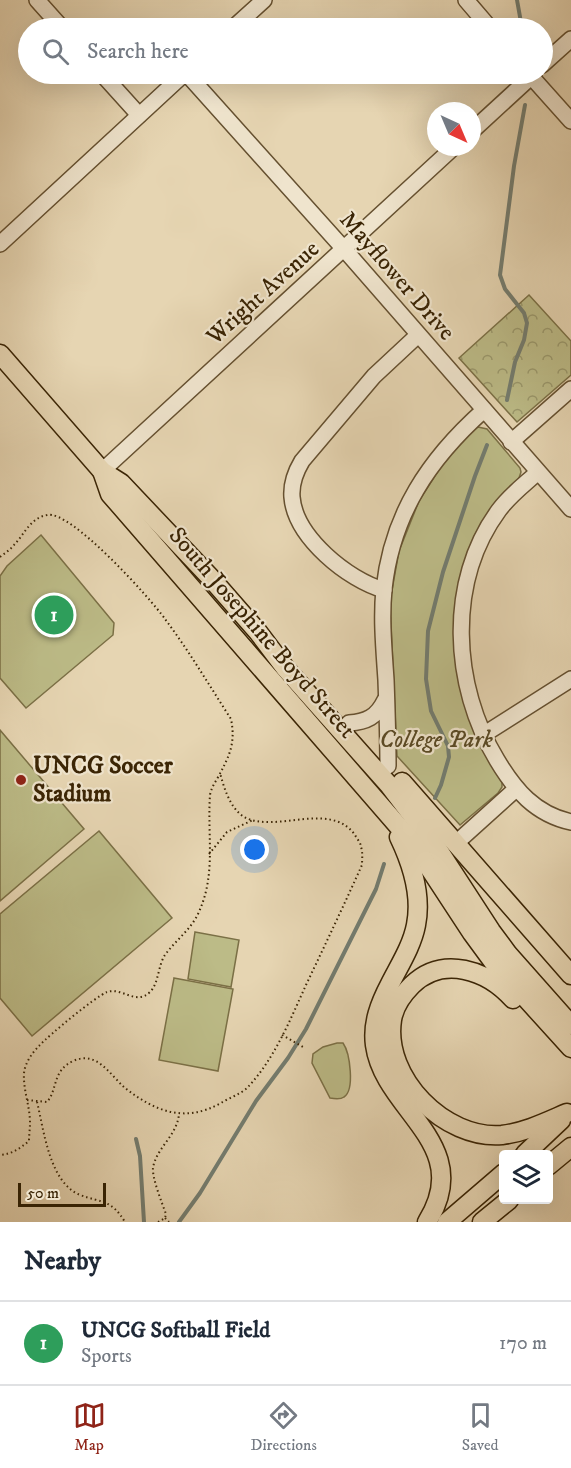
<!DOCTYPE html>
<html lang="en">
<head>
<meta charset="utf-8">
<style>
  body { margin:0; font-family:"IM FELL DW Pica",serif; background:#f2f2f3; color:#1f2937 }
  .controls { position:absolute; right:18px; bottom:18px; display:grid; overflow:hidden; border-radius:6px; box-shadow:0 6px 24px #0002 }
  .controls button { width:54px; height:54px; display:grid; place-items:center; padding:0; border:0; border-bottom:2px solid #e0e1e3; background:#fff; color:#1f2937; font:30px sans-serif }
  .compass { position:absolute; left:427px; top:102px; width:54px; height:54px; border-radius:50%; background:#fff; box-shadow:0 6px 24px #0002; rotate:136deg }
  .scale { position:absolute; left:18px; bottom:15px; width:88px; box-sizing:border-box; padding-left:6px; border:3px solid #3a2404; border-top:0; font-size:16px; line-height:21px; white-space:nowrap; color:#3a2404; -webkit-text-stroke:4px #efe4cd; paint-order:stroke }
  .you { position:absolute; left:255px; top:850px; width:21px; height:21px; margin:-15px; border:4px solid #fff; border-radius:50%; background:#1a73e8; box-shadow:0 0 0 9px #1a73e833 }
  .badge { display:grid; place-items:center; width:39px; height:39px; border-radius:50%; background:#8f2418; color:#fff; font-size:20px; font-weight:700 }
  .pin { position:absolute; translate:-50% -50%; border:3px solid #fff; box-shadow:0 2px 6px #0006 }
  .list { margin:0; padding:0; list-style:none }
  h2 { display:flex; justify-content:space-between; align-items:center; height:78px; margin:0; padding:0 24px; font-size:26px }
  h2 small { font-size:20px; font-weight:400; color:#747a83 }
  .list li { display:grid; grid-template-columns:39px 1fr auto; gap:18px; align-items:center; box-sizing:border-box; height:84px; padding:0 24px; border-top:2px solid #e0e1e3 }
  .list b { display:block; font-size:22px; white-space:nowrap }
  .list p { margin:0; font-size:20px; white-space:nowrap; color:#747a83 }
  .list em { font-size:20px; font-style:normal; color:#747a83 }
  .icon { flex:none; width:33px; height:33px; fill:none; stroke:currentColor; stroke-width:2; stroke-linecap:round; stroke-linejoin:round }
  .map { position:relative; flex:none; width:571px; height:1222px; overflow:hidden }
  .search { position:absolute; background:#fff; box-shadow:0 6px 24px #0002; left:18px; right:18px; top:18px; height:66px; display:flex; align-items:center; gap:15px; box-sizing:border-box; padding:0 21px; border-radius:33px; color:#747a83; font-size:22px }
  .sheet { height:162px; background:#fff }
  nav { display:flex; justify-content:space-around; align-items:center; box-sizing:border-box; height:84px; border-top:2px solid #e0e1e3; background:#fff; font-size:16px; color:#747a83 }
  nav a { display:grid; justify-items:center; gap:3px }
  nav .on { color:#8f2418 }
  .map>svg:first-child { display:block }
  .forest { fill:url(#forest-crowns); stroke:#7b7046; stroke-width:1.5 }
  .park { fill:#bcbb87; stroke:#7b7046; stroke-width:1.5 }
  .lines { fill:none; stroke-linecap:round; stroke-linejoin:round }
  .stream { stroke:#737c6f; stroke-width:4 }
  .minor-casing { stroke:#655030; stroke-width:18 }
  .major-casing { stroke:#3a2404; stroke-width:21 }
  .path { stroke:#3a2404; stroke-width:2; stroke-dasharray:1.5 3; stroke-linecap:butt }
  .minor { stroke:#efe4cd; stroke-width:15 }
  .major { stroke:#e6d5b2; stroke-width:18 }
  .poi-dot { fill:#8f2418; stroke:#efe4cd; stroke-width:2 }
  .labels { text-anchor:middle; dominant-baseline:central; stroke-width:4.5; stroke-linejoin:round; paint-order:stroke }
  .street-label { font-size:24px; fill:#3a2404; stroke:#efe4cd }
  .park-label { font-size:24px; font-style:italic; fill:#5a4a25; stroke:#efe4cd }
  .poi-label { font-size:24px; font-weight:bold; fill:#3a2404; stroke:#efe4cd; text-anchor:start }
</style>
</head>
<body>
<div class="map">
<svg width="571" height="1222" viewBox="0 0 571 1222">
  <defs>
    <pattern id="forest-crowns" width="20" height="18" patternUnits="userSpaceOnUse" patternTransform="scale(1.5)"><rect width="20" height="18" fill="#bcbb87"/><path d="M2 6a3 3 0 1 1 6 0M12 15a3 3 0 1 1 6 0" fill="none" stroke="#9a986c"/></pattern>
  </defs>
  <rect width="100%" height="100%" fill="#e6d5b2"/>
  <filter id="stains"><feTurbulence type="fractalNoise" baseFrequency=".00333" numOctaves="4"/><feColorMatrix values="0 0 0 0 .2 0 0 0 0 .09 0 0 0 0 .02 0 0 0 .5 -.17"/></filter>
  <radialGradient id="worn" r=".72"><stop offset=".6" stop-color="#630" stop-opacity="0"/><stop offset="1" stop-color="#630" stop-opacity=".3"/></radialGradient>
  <polygon class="forest" points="529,295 571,341 571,375 517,422 459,358"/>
  <g class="park">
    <path d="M 478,427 L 487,429 L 520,468 L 521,472 L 519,478 C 505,492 491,507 481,524 C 449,580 446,657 469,717 C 477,740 490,761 502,782 L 502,787 L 498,793 L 460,825 L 397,756 L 390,601 L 399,551 L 419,501 L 445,460 L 471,432 Z"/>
    <polygon points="41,535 114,623 113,635 26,708 0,678 0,576 7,566"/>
    <polygon points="0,730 84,829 0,901"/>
    <polygon points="99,831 172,918 32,1036 0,998 0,914"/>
    <polygon points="195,932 239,940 231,987 188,979"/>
    <polygon points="174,978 233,989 218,1071 159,1060"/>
    <path d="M 337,1043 L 343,1043 C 350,1053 355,1090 344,1097 C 340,1100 335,1099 330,1098 L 312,1063 L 313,1054 L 323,1047 Z"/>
  </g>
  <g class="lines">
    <g class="stream">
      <polyline points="517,0 522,28"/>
      <polyline points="507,400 515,362 524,340 527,323 524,313 505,289 500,275 514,166 525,105"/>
      <polyline points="435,798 441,785 449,757 448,746 431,711 426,679 428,631 443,572 475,476 487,445"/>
      <polyline points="136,1139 140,1156 144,1222"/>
      <polyline points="179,1222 200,1193 256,1101 288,1058 306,1029 376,889 384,864"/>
    </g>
    <defs>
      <g id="minor">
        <polyline points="37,0 62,28"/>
        <polyline points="466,0 490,28"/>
        <polyline points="233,28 264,0"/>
        <polyline points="542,65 571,39"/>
        <polyline points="102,74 139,115"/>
        <polyline points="187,74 344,249 571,509"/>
        <polyline points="529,74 571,121"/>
        <polyline points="472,131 534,74"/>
        <polyline points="0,244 184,74"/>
        <polyline points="511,442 571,389"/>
        <polyline points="102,471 454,147"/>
        <path d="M 538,472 C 525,484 510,495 499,510 C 446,582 452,686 497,760 C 515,790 535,814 571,822"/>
        <path d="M 384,590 C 348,580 295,537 292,497 C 291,484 296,471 302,461 L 374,376 L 418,335"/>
        <path d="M 349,723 C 366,722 377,717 385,700"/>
        <polyline points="483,735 571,679"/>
        <path d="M 388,766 C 388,737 387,708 386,680 C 384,650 381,619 384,589 C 392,514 429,459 484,410"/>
        <polyline points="455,844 516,789"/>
      </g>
      <g id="major">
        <polyline points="0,354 102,471 121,483 209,576 258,632 286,669 389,785 437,848 491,931 508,954 571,1025"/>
        <polyline points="102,471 110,494 413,843 472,933 494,963 571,1048"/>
        <polyline points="402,782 571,975"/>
        <path d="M 399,837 C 412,864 422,895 416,925 C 412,946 399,966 390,984 C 380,1003 372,1023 375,1045 C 384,1111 476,1144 427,1222"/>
        <path d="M 513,999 C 487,970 443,955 412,985 C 403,994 394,1007 392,1020 C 383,1078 445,1140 502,1135 C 526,1132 546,1122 567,1113"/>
        <polyline points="525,1154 561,1120"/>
        <polyline points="548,1166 571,1147"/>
        <polyline points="447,1222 504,1173"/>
        <polyline points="482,1222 509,1200"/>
      </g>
    </defs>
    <use href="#minor" class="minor-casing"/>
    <use href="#major" class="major-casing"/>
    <g class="path">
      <path d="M 0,557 C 5,553 10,550 14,545 C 24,535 30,518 47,515 C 70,509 151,599 165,619 C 189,651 209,685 231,719 C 236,744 229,757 217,779 C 214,784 211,789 210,795 C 207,838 217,876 197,916 C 189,931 175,941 165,955 C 158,965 159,983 150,992 C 136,1006 123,987 107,992 C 95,997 49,1035 39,1046 C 32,1053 25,1063 24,1073 C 23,1090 30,1106 30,1123 C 30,1129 29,1135 29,1141 C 19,1149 12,1154 0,1155"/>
      <polyline points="209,854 227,832 253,820"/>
      <polyline points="282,1035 303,1047"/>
      <path d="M 27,1100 L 47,1102 C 58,1089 52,1071 73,1061 C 97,1050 110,1075 125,1088 C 156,1112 185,1123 221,1103 C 229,1098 241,1094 248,1087 C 275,1058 290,1020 306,985 C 325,945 344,905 362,865 C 362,859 363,853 361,847 C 361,843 357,839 355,835 C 330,800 276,834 244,817 C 230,808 224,788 220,773"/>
      <path d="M 37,1102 C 44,1130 49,1182 80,1195 C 102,1203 111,1199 125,1222"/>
      <polyline points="165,1218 169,1222"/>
      <path d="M 158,1222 L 165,1218 L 166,1214 C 162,1203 152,1178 153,1168 C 156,1148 177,1136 179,1114"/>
    </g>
    <use href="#minor" class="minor"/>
    <use href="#major" class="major"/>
  </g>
  <circle class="poi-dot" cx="21" cy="780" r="6"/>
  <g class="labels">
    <g class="street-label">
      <text transform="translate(397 276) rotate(49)">Mayflower Drive</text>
      <text transform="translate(263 293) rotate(-42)">Wright Avenue</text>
      <text transform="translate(262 633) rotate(49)">South Josephine Boyd Street</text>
    </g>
    <g class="park-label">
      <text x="436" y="740">College Park</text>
    </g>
    <g class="poi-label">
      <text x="33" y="766">UNCG Soccer<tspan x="33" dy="28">Stadium</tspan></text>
    </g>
  </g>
  <rect width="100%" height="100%" filter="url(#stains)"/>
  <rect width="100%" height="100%" fill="url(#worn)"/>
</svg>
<div class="controls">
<button><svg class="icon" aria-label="layers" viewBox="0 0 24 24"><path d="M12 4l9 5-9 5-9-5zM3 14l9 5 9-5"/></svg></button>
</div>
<svg class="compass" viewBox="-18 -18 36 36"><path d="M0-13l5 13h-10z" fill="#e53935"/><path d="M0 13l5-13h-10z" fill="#747a83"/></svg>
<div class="scale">50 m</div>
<div class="you"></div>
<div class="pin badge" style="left:54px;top:615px;background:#2e9e5b">1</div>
<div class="search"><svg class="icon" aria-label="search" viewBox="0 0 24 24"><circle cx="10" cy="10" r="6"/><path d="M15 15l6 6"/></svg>Search here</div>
</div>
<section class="sheet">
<h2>Nearby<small></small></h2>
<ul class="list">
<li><span class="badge" style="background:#2e9e5b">1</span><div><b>UNCG Softball Field</b><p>Sports</p></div><em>170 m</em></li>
</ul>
</section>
<nav>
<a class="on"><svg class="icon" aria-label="map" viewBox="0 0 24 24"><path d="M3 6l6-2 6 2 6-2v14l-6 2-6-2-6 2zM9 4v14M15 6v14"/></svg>Map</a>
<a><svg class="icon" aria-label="directions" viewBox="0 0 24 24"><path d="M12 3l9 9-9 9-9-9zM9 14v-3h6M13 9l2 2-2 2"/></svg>Directions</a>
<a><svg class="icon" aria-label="saved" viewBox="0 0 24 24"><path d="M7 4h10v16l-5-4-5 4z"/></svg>Saved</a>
</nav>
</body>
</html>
